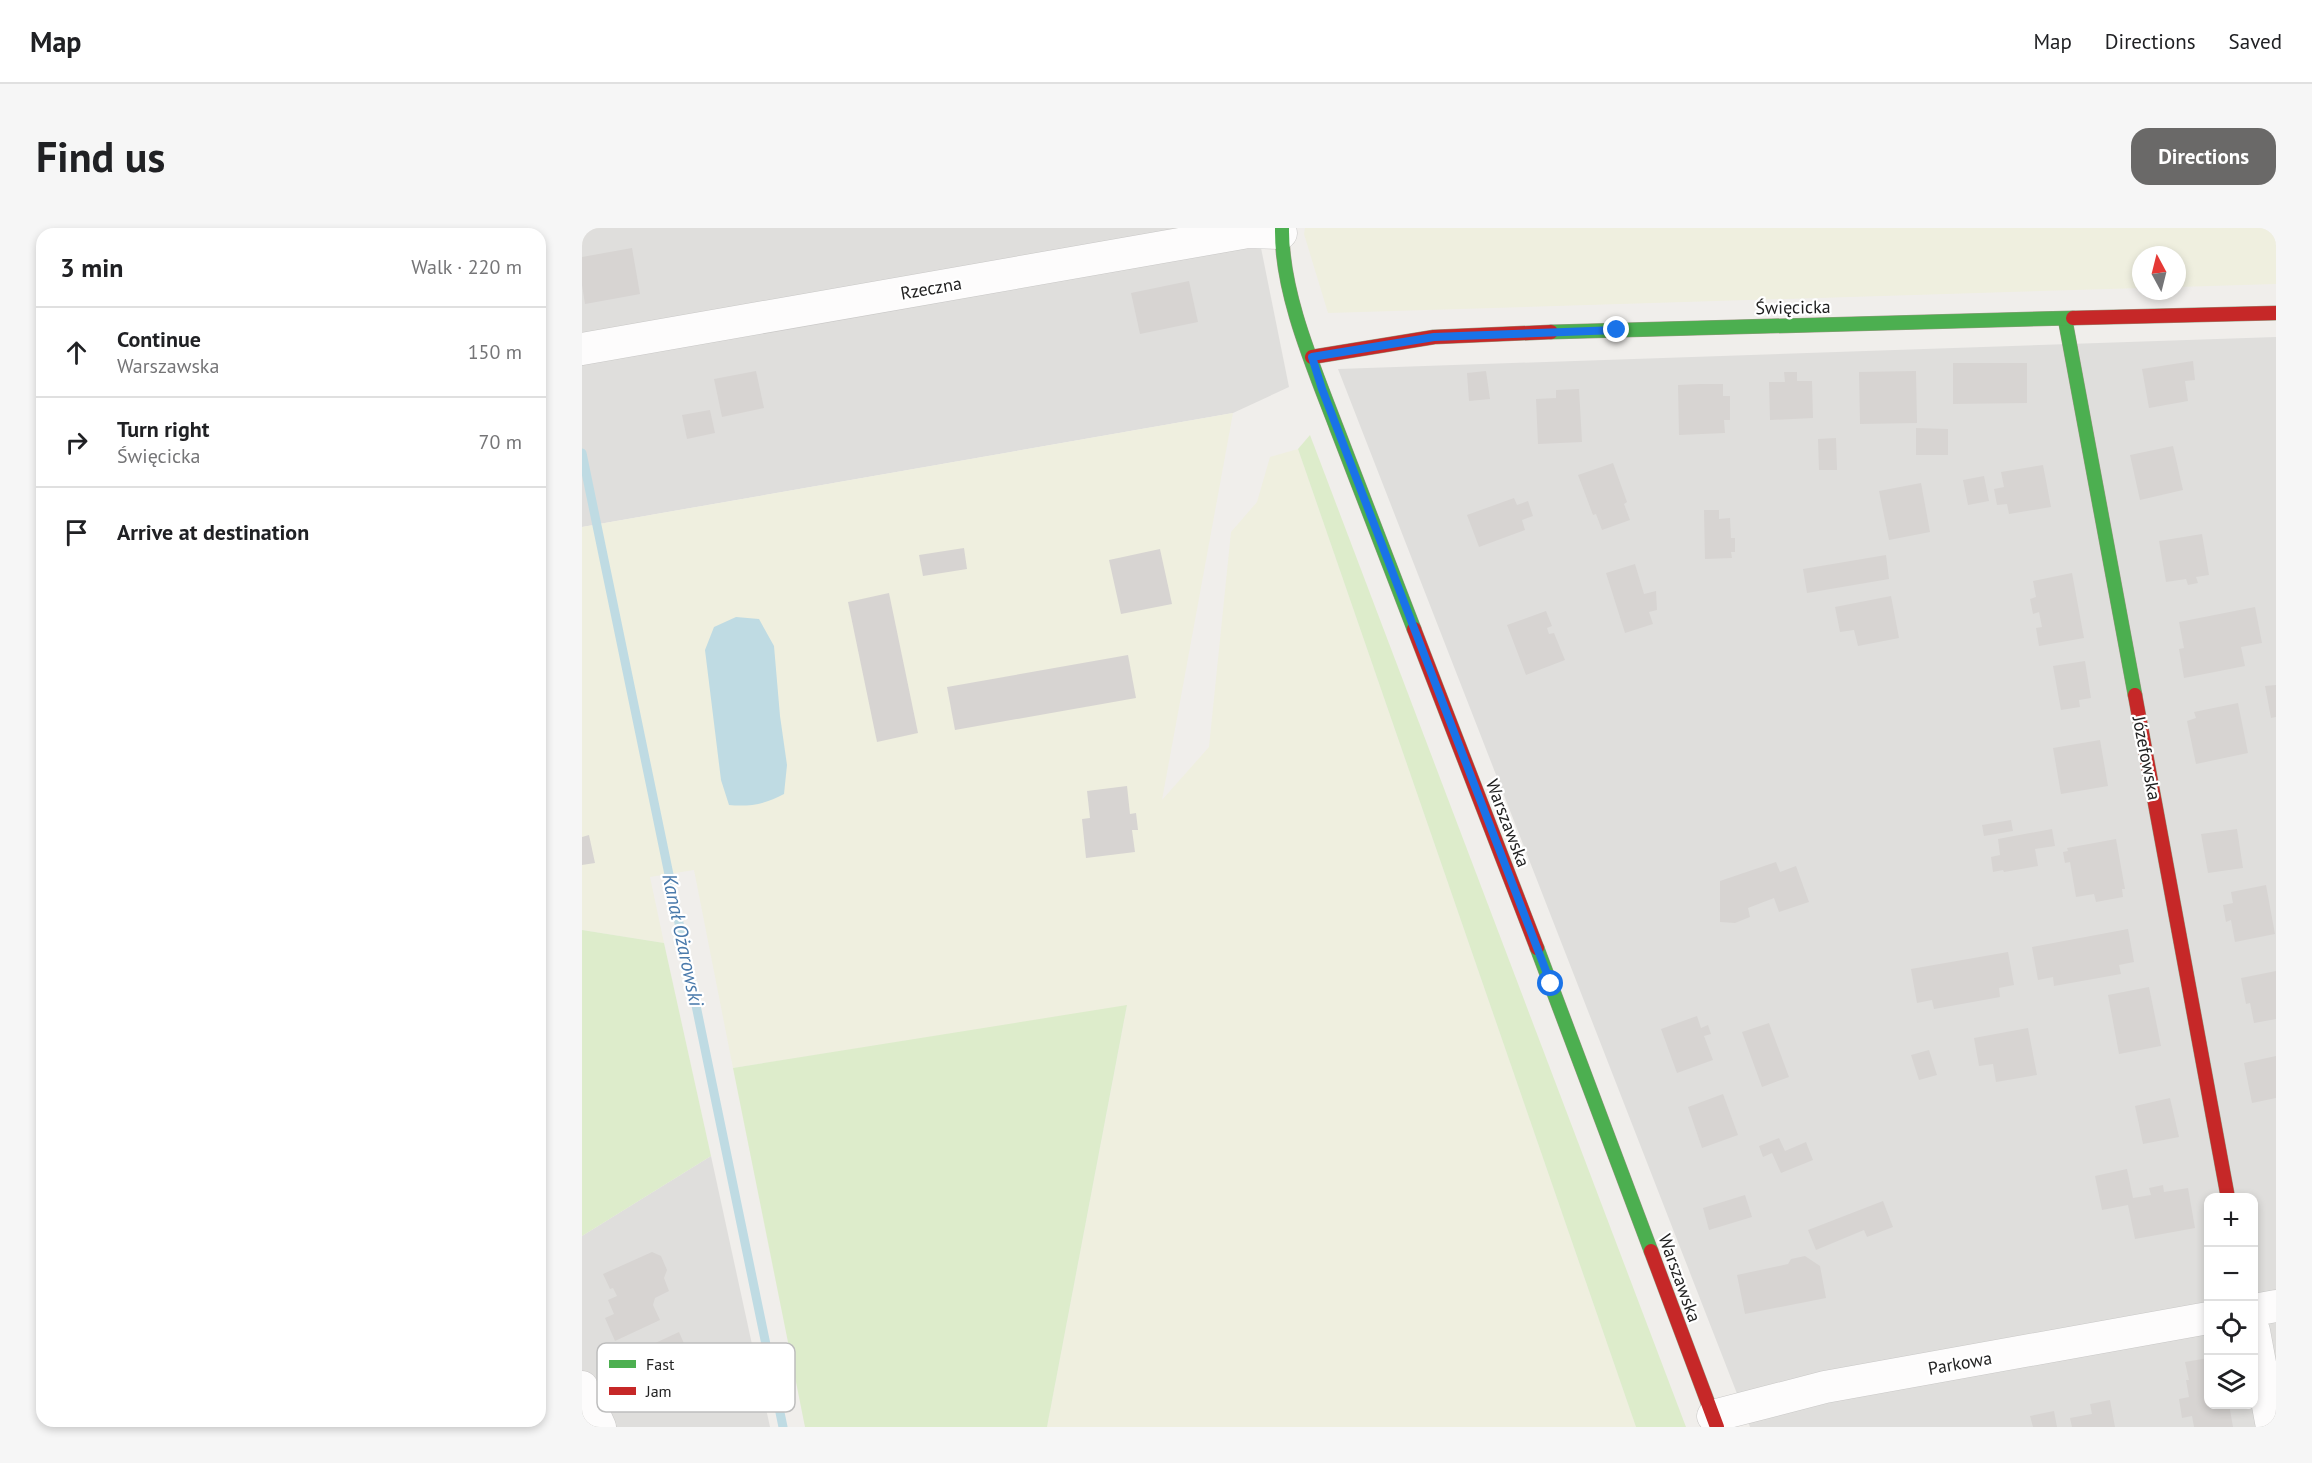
<!DOCTYPE html>
<html lang="en">
<head>
<meta charset="utf-8">
<style>
  body { margin:0; font-family:"PT Sans",sans-serif; background:#f6f6f6; color:#202124 }
  .controls { position:absolute; right:18px; bottom:18px; display:grid; overflow:hidden; border-radius:12px; box-shadow:0 3px 9px #0003 }
  .controls button { width:54px; height:54px; display:grid; place-items:center; padding:0; border:0; border-bottom:2px solid #e0e0e0; background:#fff; color:#202124; font:30px sans-serif }
  .compass { position:absolute; left:1550px; top:18px; width:54px; height:54px; border-radius:50%; background:#fff; box-shadow:0 3px 9px #0003; rotate:353deg }
  .stop { position:absolute; width:18px; height:18px; margin:-14px; border:4px solid #1a73e8; border-radius:50%; background:#fff }
  .stop.end { background:#1a73e8; border-color:#fff; box-shadow:0 2px 6px #0008 }
  .list { margin:0; padding:0; list-style:none }
  h2 { display:flex; justify-content:space-between; align-items:center; height:78px; margin:0; padding:0 24px; font-size:26px }
  h2 small { font-size:20px; font-weight:400; color:#757577 }
  .list li { display:grid; grid-template-columns:39px 1fr auto; gap:18px; align-items:center; box-sizing:border-box; height:90px; padding:0 24px; border-top:2px solid #e0e0e0 }
  .list b { display:block; font-size:22px; white-space:nowrap }
  .list p { margin:0; font-size:20px; white-space:nowrap; color:#757577 }
  .list em { font-size:20px; font-style:normal; color:#757577 }
  .icon { flex:none; width:33px; height:33px; fill:none; stroke:currentColor; stroke-width:2; stroke-linecap:round; stroke-linejoin:round }
  .map { position:relative; flex:none; width:1694px; height:1199px; overflow:hidden; border-radius:18px }
  header { display:flex; align-items:center; gap:36px; box-sizing:border-box; height:84px; padding:0 30px; background:#fff; border-bottom:2px solid #e0e0e0 }
  header strong { font-size:28px }
  nav { display:flex; gap:33px; margin-inline-start:auto; font-size:21px }
  .intro { display:flex; align-items:center; justify-content:space-between; box-sizing:border-box; height:144px; padding:0 36px }
  h1 { margin:0; font-size:42px }
  .button { padding:15px 27px; border-radius:18px; background:#6a6968; color:#fff; font-size:21px; font-weight:700 }
  main { display:flex; gap:36px; padding:0 36px }
  aside { flex:1; background:#fff; border-radius:18px; box-shadow:0 3px 9px #0003 }
  .map>svg:first-child { display:block }
  .residential { fill:#dfdedc; fill-rule:evenodd }
  .farmland { fill:#efefdf }
  .grass { fill:#ddeccb }
  .water { fill:#bfdbe3 }
  .lines { fill:none; stroke-linecap:round; stroke-linejoin:round }
  .stream { stroke:#bfdbe3; stroke-width:9 }
  .building { fill:#d7d4d2 }
  .street-casing { stroke:#c9c8c7; stroke-width:33 }
  .fast-casing { stroke:#999a82; stroke-width:15 }
  .jam-casing { stroke:#999a82; stroke-width:15 }
  .street { stroke:#fdfcfc; stroke-width:32 }
  .fast { stroke:#4caf50; stroke-width:14 }
  .jam { stroke:#c62828; stroke-width:14 }
  .route { stroke:#1a73e8; stroke-width:8 }
  .labels { text-anchor:middle; dominant-baseline:central; stroke-width:4.5; stroke-linejoin:round; paint-order:stroke }
  .street-label { font-size:18px; fill:#222; stroke:#fff }
  .water-label { font-size:20px; font-style:italic; fill:#4a7aab; stroke:#fff }
  .key { fill:#fff; stroke:#bdbdbd; stroke-width:1.5 }
  .key-label { font-size:16px; fill:#222 }
</style>
</head>
<body>
<header>
<strong>Map</strong>
<nav><a>Map</a><a>Directions</a><a>Saved</a></nav>
</header>
<div class="intro"><h1>Find us</h1><a class="button">Directions</a></div>
<main>
<aside>
<h2>3 min<small>Walk · 220 m</small></h2>
<ul class="list">
<li><svg class="icon" aria-label="ahead" viewBox="0 0 24 24"><path d="M12 20V5M6 11l6-6 6 6"/></svg><div><b>Continue</b><p>Warszawska</p></div><em>150 m</em></li>
<li><svg class="icon" aria-label="right" viewBox="0 0 24 24"><path d="M7 20v-9h11M14 6l5 5-5 5"/></svg><div><b>Turn right</b><p>Święcicka</p></div><em>70 m</em></li>
<li><svg class="icon" aria-label="arrive" viewBox="0 0 24 24"><path d="M6 21V4h12l-3 4 3 4H6"/></svg><div><b>Arrive at destination</b></div></li>
</ul>
</aside>
<div class="map">
<svg width="1694" height="1199" viewBox="0 0 1694 1199">
  <rect width="100%" height="100%" fill="#f0eeeb"/>
  <g class="residential">
    <polygon points="0,0 675,0 707,159 651,185 0,299"/>
    <path d="M 1694,109 L 1694,1199 L 1168,1199 L 756,141 ZM 1626,970 L 1672,970 L 1672,1176 L 1626,1176 Z"/>
    <polygon points="129,928 188,1199 0,1199 0,1008"/>
  </g>
  <g class="farmland">
    <polygon points="723,0 1694,0 1694,56 1595,59 1595,27 1559,27 1559,60 746,85 722,6"/>
    <polygon points="651,185 580,572 627,519 649,304 675,274 688,229 716,221 1054,1199 465,1199 545,778 151,840 112,642 68,649 82,715 0,702 0,299"/>
  </g>
  <g class="grass">
    <polygon points="728,207 1104,1199 1054,1199 716,221"/>
    <polygon points="0,702 82,715 129,928 0,1008"/>
    <polygon points="545,777 465,1199 223,1199 151,840"/>
  </g>
  <path class="water" d="M 154,389 L 177,391 L 192,418 L 198,488 L 205,537 L 202,566 C 184,576 167,579 147,577 L 139,552 L 123,422 L 132,399 Z"/>
  <g class="lines">
    <polyline class="stream" points="0,225 201,1199"/>
  </g>
  <g class="building">
    <polygon points="50,20 58,66 3,76 0,57 0,29"/>
    <polygon points="607,53 616,94 558,106 549,65"/>
    <polygon points="1611,133 1613,152 1603,153 1606,173 1567,180 1560,141"/>
    <polygon points="1371,135 1445,135 1445,175 1371,176"/>
    <polygon points="174,143 182,180 140,189 132,151"/>
    <polygon points="904,143 908,171 887,173 885,145"/>
    <polygon points="1334,143 1335,195 1278,196 1277,144"/>
    <polygon points="1202,144 1215,144 1215,153 1230,153 1231,190 1188,192 1187,154 1203,154"/>
    <polygon points="1118,156 1141,156 1141,168 1148,168 1148,192 1142,192 1143,205 1097,207 1096,157"/>
    <polygon points="997,161 1000,214 956,216 954,171 974,170 974,162"/>
    <polygon points="128,182 133,205 105,211 100,187"/>
    <polygon points="1334,200 1366,201 1366,227 1334,227"/>
    <polygon points="1254,210 1255,242 1237,242 1236,211"/>
    <polygon points="1591,218 1601,262 1558,272 1548,227"/>
    <polygon points="1031,235 1045,274 1042,276 1048,292 1020,302 1014,286 1011,287 996,247"/>
    <polygon points="1461,237 1469,279 1427,286 1425,276 1415,277 1412,261 1422,259 1419,244"/>
    <polygon points="1402,248 1407,273 1386,277 1381,252"/>
    <polygon points="1339,255 1348,304 1307,312 1297,263"/>
    <polygon points="932,270 935,277 946,273 951,288 940,292 943,302 897,319 885,287"/>
    <polygon points="1122,282 1137,282 1137,291 1148,290 1149,310 1153,310 1153,324 1149,324 1150,330 1123,331"/>
    <polygon points="1620,306 1627,347 1614,349 1616,355 1606,357 1604,351 1584,354 1577,313"/>
    <polygon points="382,320 385,341 341,348 337,327"/>
    <polygon points="578,321 590,376 539,386 527,332"/>
    <polygon points="1304,327 1307,351 1225,365 1221,341"/>
    <polygon points="1053,336 1062,366 1074,363 1075,382 1067,384 1071,396 1043,405 1024,345"/>
    <polygon points="1490,345 1502,410 1457,418 1454,400 1460,399 1457,384 1451,386 1448,371 1454,369 1451,353"/>
    <polygon points="307,365 336,505 295,514 266,374"/>
    <polygon points="1309,368 1317,410 1276,418 1272,402 1258,404 1253,379"/>
    <polygon points="1673,379 1680,415 1659,419 1663,438 1602,450 1597,421 1602,420 1597,394"/>
    <polygon points="964,383 970,398 965,400 967,406 972,405 983,432 944,447 925,397"/>
    <polygon points="546,427 554,470 373,502 365,459"/>
    <polygon points="1503,433 1509,470 1497,472 1498,479 1479,482 1471,438"/>
    <polygon points="1694,457 1694,489 1689,490 1683,458"/>
    <polygon points="1656,475 1666,525 1614,536 1605,493 1614,490 1612,484"/>
    <polygon points="1518,512 1526,558 1479,566 1471,520"/>
    <polygon points="545,558 548,586 554,585 556,602 550,602 553,624 504,630 500,591 508,590 505,563"/>
    <polygon points="1429,592 1431,603 1402,608 1400,597"/>
    <polygon points="1470,601 1473,618 1453,621 1456,638 1422,644 1421,642 1411,644 1409,629 1418,627 1416,611"/>
    <polygon points="1655,601 1661,640 1626,645 1619,606"/>
    <polygon points="7,607 13,635 0,637 0,609"/>
    <polygon points="1534,611 1543,661 1540,661 1541,669 1514,674 1512,666 1494,669 1488,634 1483,635 1481,624 1486,623 1485,620"/>
    <polygon points="1194,634 1198,644 1214,638 1227,674 1197,684 1192,670 1166,680 1168,689 1153,695 1138,694 1138,653"/>
    <polygon points="1684,657 1693,706 1653,714 1649,692 1644,694 1641,677 1651,675 1649,664"/>
    <polygon points="1546,701 1552,734 1537,737 1539,746 1472,758 1471,749 1456,752 1450,719"/>
    <polygon points="1426,724 1432,757 1417,760 1418,769 1352,781 1350,772 1335,775 1329,741"/>
    <polygon points="1694,743 1694,791 1672,795 1668,775 1664,776 1659,750"/>
    <polygon points="1567,759 1579,818 1537,826 1526,767"/>
    <polygon points="1115,788 1119,800 1126,797 1129,806 1122,808 1131,832 1095,845 1079,801"/>
    <polygon points="1187,795 1207,849 1180,859 1160,804"/>
    <polygon points="1446,800 1455,847 1414,854 1411,836 1397,838 1392,810"/>
    <polygon points="1347,822 1355,847 1337,852 1329,827"/>
    <polygon points="1694,828 1694,870 1670,875 1662,835"/>
    <polygon points="1141,866 1156,907 1120,920 1106,879"/>
    <polygon points="1588,870 1597,909 1561,916 1553,878"/>
    <polygon points="1197,910 1203,923 1224,914 1231,932 1199,945 1190,925 1181,929 1177,918"/>
    <polygon points="1545,941 1551,970 1569,967 1567,960 1581,957 1582,964 1606,960 1613,1000 1553,1011 1546,977 1520,982 1513,948"/>
    <polygon points="1163,967 1170,989 1127,1002 1121,980"/>
    <polygon points="1301,973 1311,999 1285,1009 1282,1002 1234,1022 1226,1002"/>
    <polygon points="70,1024 79,1028 85,1042 82,1050 87,1063 73,1070 71,1077 78,1092 33,1113 23,1090 32,1086 26,1072 35,1068 31,1060 28,1061 21,1046"/>
    <polygon points="1223,1028 1238,1038 1244,1070 1163,1086 1155,1047 1206,1036 1209,1031"/>
    <polygon points="97,1104 104,1120 112,1122 118,1136 114,1144 119,1155 78,1173 56,1123"/>
    <polygon points="1626,1130 1626,1176 1647,1176 1651,1199 1612,1199 1610,1188 1600,1190 1597,1171 1607,1169 1604,1152 1607,1152 1603,1134"/>
    <polygon points="1528,1172 1533,1199 1490,1199 1488,1190 1510,1186 1508,1176"/>
    <polygon points="1472,1183 1475,1199 1451,1199 1448,1188"/>
  </g>
  <g class="lines">
    <defs>
      <g id="street">
        <polyline points="0,121 666,4 699,5"/>
        <polyline points="1672,1082 1694,1078"/>
        <polyline points="1672,1103 1690,1199"/>
        <polyline points="0,1159 18,1199"/>
        <polyline points="1131,1188 1243,1159 1626,1090"/>
      </g>
      <g id="fast">
        <path d="M 700,0 C 699,65 732,140 755,201 C 781,268 807,335 832,401"/>
        <polyline points="1483,91 1553,467"/>
        <polyline points="969,104 1491,90"/>
        <polyline points="955,720 1069,1023"/>
      </g>
      <g id="jam">
        <polyline points="1491,90 1694,85"/>
        <polyline points="730,129 852,109 969,104"/>
        <polyline points="832,401 955,720"/>
        <polyline points="1553,467 1646,970"/>
        <polyline points="1069,1023 1135,1199"/>
      </g>
    </defs>
    <use href="#street" class="street-casing"/>
    <use href="#fast" class="fast-casing"/>
    <use href="#jam" class="jam-casing"/>
    <use href="#street" class="street"/>
    <use href="#fast" class="fast"/>
    <use href="#jam" class="jam"/>
  </g>
  <g class="lines">
    <polyline class="route" points="969,756 740,161 730,129 852,109 1035,102"/>
  </g>
  <g class="labels">
    <g class="street-label">
      <text transform="translate(349 60) rotate(-10)">Rzeczna</text>
      <text transform="translate(1211 79) rotate(-1)">Święcicka</text>
      <text transform="translate(1565 530) rotate(79)">Józefowska</text>
      <text transform="translate(926 595) rotate(69)">Warszawska</text>
      <text transform="translate(1098 1050) rotate(70)">Warszawska</text>
      <text transform="translate(1378 1135) rotate(-10)">Parkowa</text>
    </g>
    <g class="water-label">
      <text transform="translate(101 712) rotate(78)">Kanał Ożarowski</text>
    </g>
  </g>
  <rect x="15" y="1115" width="198" height="69" rx="9" class="key"/>
  <rect x="27" y="1132" width="27" height="8" fill="#4caf50"/>
  <rect x="27" y="1159" width="27" height="8" fill="#c62828"/>
  <g class="key-label">
    <text x="64" y="1142">Fast</text>
    <text x="64" y="1169">Jam</text>
  </g>
</svg>
<div class="controls">
<button>+</button>
<button>−</button>
<button><svg class="icon" aria-label="locate" viewBox="0 0 24 24"><circle cx="12" cy="12" r="6"/><path d="M12 2v4M12 18v4M2 12h4M18 12h4"/></svg></button>
<button><svg class="icon" aria-label="layers" viewBox="0 0 24 24"><path d="M12 4l9 5-9 5-9-5zM3 14l9 5 9-5"/></svg></button>
</div>
<svg class="compass" viewBox="-18 -18 36 36"><path d="M0-13l5 13h-10z" fill="#e53935"/><path d="M0 13l5-13h-10z" fill="#757577"/></svg>
<div class="stop" style="left:969px;top:756px"></div>
<div class="stop end" style="left:1035px;top:102px"></div>
</div>
</main>
</body>
</html>
